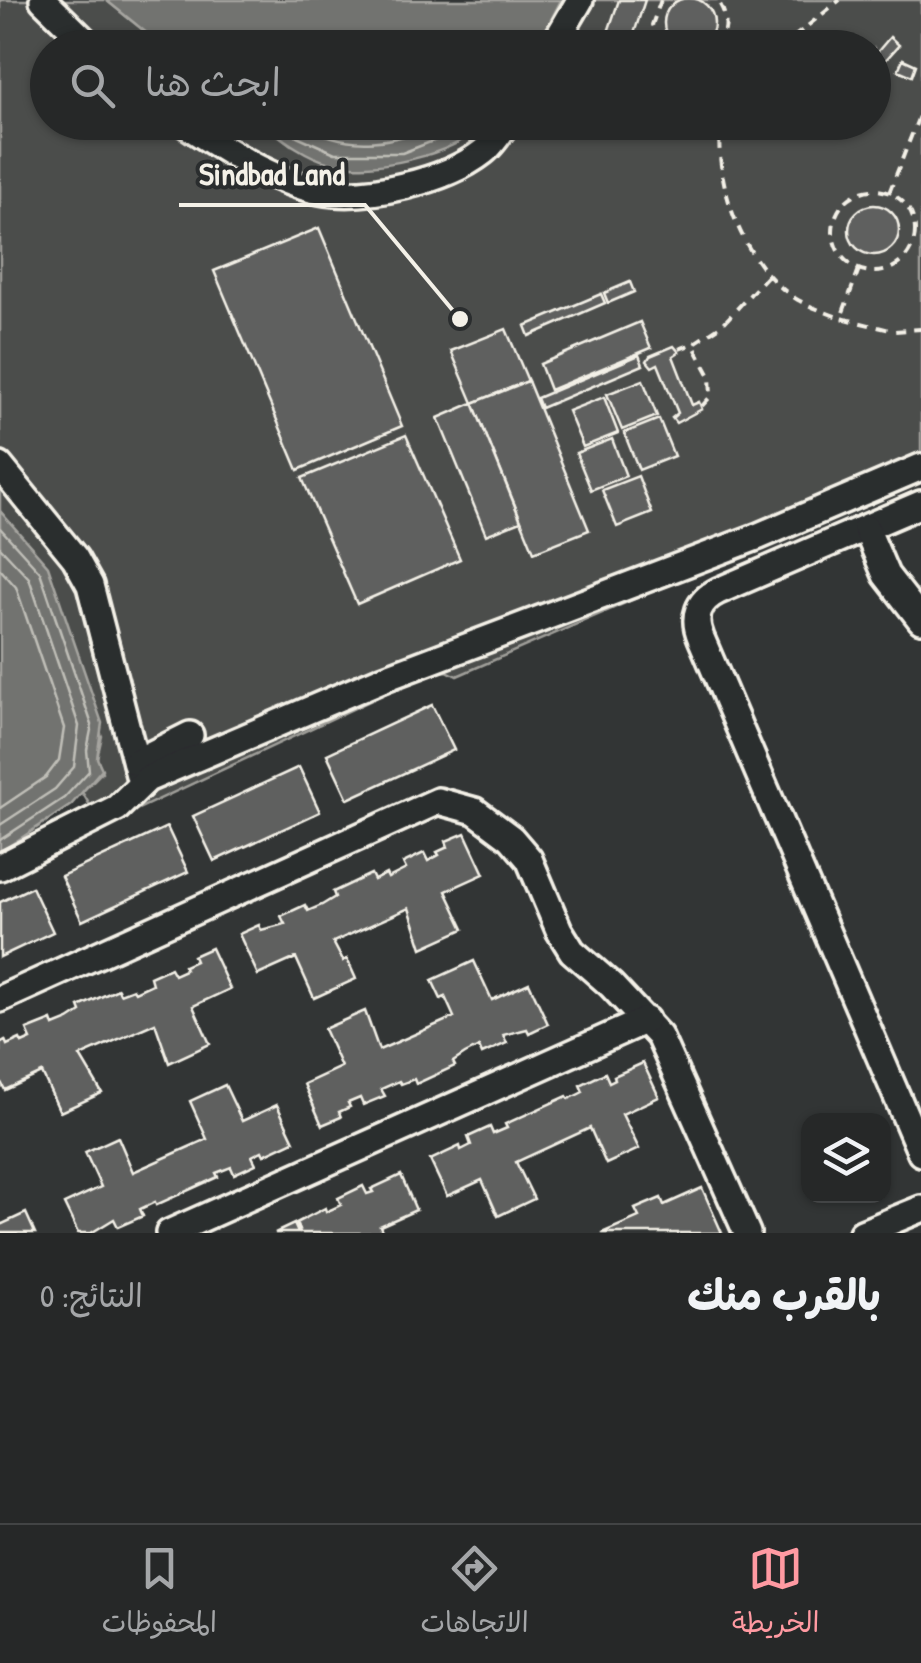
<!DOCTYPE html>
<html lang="ar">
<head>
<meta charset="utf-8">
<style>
  body { margin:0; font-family:"Patrick Hand","Playpen Sans Arabic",sans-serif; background:#323434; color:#f1f3f6; direction:rtl }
  .controls { position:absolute; right:30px; bottom:30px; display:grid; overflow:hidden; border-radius:20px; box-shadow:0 2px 8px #0004 }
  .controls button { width:90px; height:90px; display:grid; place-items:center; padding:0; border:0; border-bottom:2px solid #424445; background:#262828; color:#f1f3f6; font:50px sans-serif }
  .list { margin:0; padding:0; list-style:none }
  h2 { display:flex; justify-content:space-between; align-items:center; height:130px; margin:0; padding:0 40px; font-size:42px }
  h2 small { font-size:32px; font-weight:400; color:#a4a6a8 }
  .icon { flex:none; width:55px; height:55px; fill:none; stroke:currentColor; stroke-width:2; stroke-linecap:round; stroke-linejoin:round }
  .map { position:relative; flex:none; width:921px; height:1233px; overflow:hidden; direction:ltr }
  .search { position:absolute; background:#262828; box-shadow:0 2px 8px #0004; left:30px; right:30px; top:30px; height:110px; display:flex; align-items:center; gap:25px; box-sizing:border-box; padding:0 35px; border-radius:55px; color:#a4a6a8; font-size:38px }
  .sheet { height:290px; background:#262828 }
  nav { display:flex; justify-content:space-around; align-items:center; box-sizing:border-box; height:140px; border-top:2px solid #424445; background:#262828; font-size:28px; color:#a4a6a8 }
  nav a { display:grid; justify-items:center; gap:5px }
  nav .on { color:#ff9aa2 }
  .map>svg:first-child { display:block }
  .green { fill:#4b4d4c; stroke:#a09f9a; stroke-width:2.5 }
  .water { fill:#727370; stroke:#a6a5a0; stroke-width:2.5 }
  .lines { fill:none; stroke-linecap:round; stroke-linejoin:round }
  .shore { stroke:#c0bfb8; stroke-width:2.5 }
  .building { fill:#5f605f; stroke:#f4f1e8; stroke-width:2.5 }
  .minor-casing { stroke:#f4f1e8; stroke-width:32 }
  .path { stroke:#f4f1e8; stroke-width:4; stroke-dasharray:10 8; stroke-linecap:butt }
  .minor { stroke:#2a2d2e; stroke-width:25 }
  .leader { fill:none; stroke:#f4f1e8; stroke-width:4 }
  .callout-dot { fill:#f4f1e8; stroke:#2a2d2e; stroke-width:4 }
  .callout-label { font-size:32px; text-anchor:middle; font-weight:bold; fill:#f4f1e8; stroke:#2a2d2e; stroke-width:8; stroke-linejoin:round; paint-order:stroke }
</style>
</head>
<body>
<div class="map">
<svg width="921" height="1233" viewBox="0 0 921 1233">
  <rect width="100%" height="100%" fill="#323535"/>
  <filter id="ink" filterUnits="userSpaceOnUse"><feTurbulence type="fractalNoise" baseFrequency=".01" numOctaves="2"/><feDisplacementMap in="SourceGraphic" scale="20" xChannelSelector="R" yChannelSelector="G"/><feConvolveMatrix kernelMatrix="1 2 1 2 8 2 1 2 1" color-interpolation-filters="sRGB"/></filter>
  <g filter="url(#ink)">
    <polygon class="green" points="0,0 106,0 164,47 48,48 48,122 262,123 291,145 472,137 484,123 874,122 874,48 537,47 561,0 921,0 921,475 457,676 447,671 425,675 102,826 82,792 102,772 97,758 102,736 12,527 0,511"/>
    <g class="water">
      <polygon points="106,0 561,0 537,47 164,47"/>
      <path d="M 262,123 L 484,123 C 458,155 369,174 330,163 C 304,156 282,138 262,123 Z"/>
      <polygon points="0,511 48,566 102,723 97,758 102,769 71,805 0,852"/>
    </g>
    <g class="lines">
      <g class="shore">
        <polyline points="279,122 297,136 335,153 402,153 464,129 471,122"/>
        <path d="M 299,122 C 350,154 395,142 447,122"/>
        <polyline points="0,528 40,572 92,725 87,750 89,771 64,798 0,840"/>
        <polyline points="0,547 29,578 79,726 74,767 55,789 0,825"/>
        <polyline points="0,569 16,587 64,728 59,760 46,777 0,808"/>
      </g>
    </g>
    <g class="building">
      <circle cx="689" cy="23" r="25"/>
      <polygon points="619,0 645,0 631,43 607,35"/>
      <polygon points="890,37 899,45 874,73 874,56"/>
      <polygon points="903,59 916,65 912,76 898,70"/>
      <circle cx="874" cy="230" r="25"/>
      <polygon points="319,228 402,426 298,470 214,271"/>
      <polygon points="630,282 634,292 608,303 604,293"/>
      <polygon points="601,294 605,303 529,336 525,326"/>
      <polygon points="640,322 651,348 550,390 540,364"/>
      <polygon points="506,329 528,381 473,403 451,351"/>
      <polygon points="674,346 679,352 673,356 692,405 699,402 702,409 676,423 672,418 678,413 658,364 652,367 647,361 650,356"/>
      <polygon points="639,355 643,365 541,408 537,398"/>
      <polygon points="643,380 657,416 622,430 607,394"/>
      <polygon points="528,381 589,530 534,552 473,403"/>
      <polygon points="604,397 618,433 583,447 568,411"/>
      <polygon points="473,403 521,521 486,535 438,418"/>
      <polygon points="659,419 674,456 639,470 624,433"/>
      <polygon points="406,435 460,559 357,604 302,478"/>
      <polygon points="612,439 626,476 591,490 576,453"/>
      <polygon points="638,476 652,513 617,527 602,490"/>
      <polygon points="432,705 454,750 348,799 327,754"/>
      <polygon points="299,767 320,812 214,861 193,816"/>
      <polygon points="167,827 188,872 82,921 61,876"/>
      <polygon points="465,833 484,874 446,891 464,929 422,948 409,908 333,942 343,961 347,959 356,979 314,998 296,958 258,975 239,934 259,925 261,930 285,924 281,916 305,905 308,911 322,905 335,897 333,892 371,874 374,880 386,874 388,878 406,869 403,863 424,853 428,861 439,855 437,852 448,847 446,841"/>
      <polygon points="32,887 53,932 0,957 0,902"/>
      <polygon points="211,948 230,989 193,1006 210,1044 169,1063 155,1023 80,1056 102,1093 60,1112 42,1073 5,1090 0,1080 0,1043 5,1040 7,1045 20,1039 22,1043 31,1039 27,1030 52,1020 54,1026 69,1020 81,1012 79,1007 118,989 120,994 133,989 135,992 152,984 150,977 170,968 174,975 185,970 184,966 195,961 193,956"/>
      <polygon points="474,961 492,1000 529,983 548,1024 529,1033 527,1029 503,1035 507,1043 482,1054 479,1047 465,1054 453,1062 455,1066 416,1084 414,1079 401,1084 399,1081 381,1089 385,1096 363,1105 360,1098 348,1103 350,1107 339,1112 341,1117 322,1125 304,1084 341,1067 324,1029 365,1011 379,1050 454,1017 445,997 441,999 432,980"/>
      <polygon points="643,1063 659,1097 622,1114 639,1149 606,1164 590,1128 516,1162 534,1199 498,1216 482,1180 447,1196 430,1160 460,1146 461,1150 471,1145 468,1137 490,1127 493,1134 507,1128 505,1124 567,1096 569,1099 583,1092 580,1085 605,1073 609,1082 615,1079 614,1076"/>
      <polygon points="225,1085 242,1121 277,1105 294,1141 264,1155 262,1151 252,1156 256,1164 234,1174 231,1167 216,1173 218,1177 156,1205 155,1202 140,1209 143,1216 118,1227 114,1219 91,1233 78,1233 64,1204 101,1187 85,1152 118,1137 133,1172 207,1139 190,1101"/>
      <polygon points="401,1175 416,1210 380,1226 383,1233 300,1233 296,1223 325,1208 326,1212 341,1205 338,1198 363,1186 367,1194 373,1192 371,1189"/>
      <polygon points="702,1188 722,1233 602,1233 639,1217 635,1209 661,1198 664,1205"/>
      <polygon points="26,1213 35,1233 0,1233 0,1225"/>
      <polygon points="294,1224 298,1233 275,1233"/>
    </g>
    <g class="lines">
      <defs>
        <g id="minor">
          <polyline points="43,0 92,48"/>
          <polyline points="552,48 580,0"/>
          <path d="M 182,122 C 223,149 272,181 320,191 C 366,200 446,181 483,152 C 492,145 500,133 507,122"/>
          <polyline points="0,466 75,558 90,585 141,783"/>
          <path d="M 921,504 L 718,591 C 698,601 692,617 701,638 L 921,1153"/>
          <polyline points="866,528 886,575 921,620"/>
          <polyline points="136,762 190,735"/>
          <polyline points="0,867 117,808 147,779 382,679 759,536 921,467"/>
          <polyline points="0,999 438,801 475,811 511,838 529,859 559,930 572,951 611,985 659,1036 747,1233"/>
          <polyline points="169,1233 646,1020"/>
          <polyline points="862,1233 921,1209"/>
        </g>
      </defs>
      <use href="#minor" class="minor-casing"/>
      <g class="path">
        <polyline points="661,0 652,25 662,48"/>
        <path d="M 717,48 C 728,32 729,16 717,0"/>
        <polyline points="780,48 840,0"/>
        <path d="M 720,122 C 714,184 743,267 798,300 C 811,307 827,313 841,318"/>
        <polyline points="203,182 209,168"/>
        <circle cx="874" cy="231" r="41"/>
        <polyline points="889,193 921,111"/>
        <polyline points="859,269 841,318 894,331 921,329"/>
        <polyline points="679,349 693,344"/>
        <polyline points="702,406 711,396 710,376 693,344 722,325 769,274"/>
      </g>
      <use href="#minor" class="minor"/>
    </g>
  </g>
  <path class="leader" d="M460 319L365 205H179"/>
  <circle class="callout-dot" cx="460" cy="319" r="10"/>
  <g class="callout-label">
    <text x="272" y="185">Sindbad Land</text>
  </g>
</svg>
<div class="controls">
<button><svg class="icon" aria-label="layers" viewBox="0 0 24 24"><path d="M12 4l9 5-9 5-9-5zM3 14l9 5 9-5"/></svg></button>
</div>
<div class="search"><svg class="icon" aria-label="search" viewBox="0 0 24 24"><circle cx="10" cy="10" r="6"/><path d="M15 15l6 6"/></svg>ابحث هنا</div>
</div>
<section class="sheet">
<h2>بالقرب منك<small>النتائج: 0</small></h2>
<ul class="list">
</ul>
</section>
<nav>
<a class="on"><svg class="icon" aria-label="map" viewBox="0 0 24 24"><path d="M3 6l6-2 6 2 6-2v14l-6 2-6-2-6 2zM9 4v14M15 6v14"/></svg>الخريطة</a>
<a><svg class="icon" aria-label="directions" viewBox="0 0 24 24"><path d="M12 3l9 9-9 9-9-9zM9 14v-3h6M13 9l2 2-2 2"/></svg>الاتجاهات</a>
<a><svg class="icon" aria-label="saved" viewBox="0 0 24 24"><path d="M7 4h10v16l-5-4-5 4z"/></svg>المحفوظات</a>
</nav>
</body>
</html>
